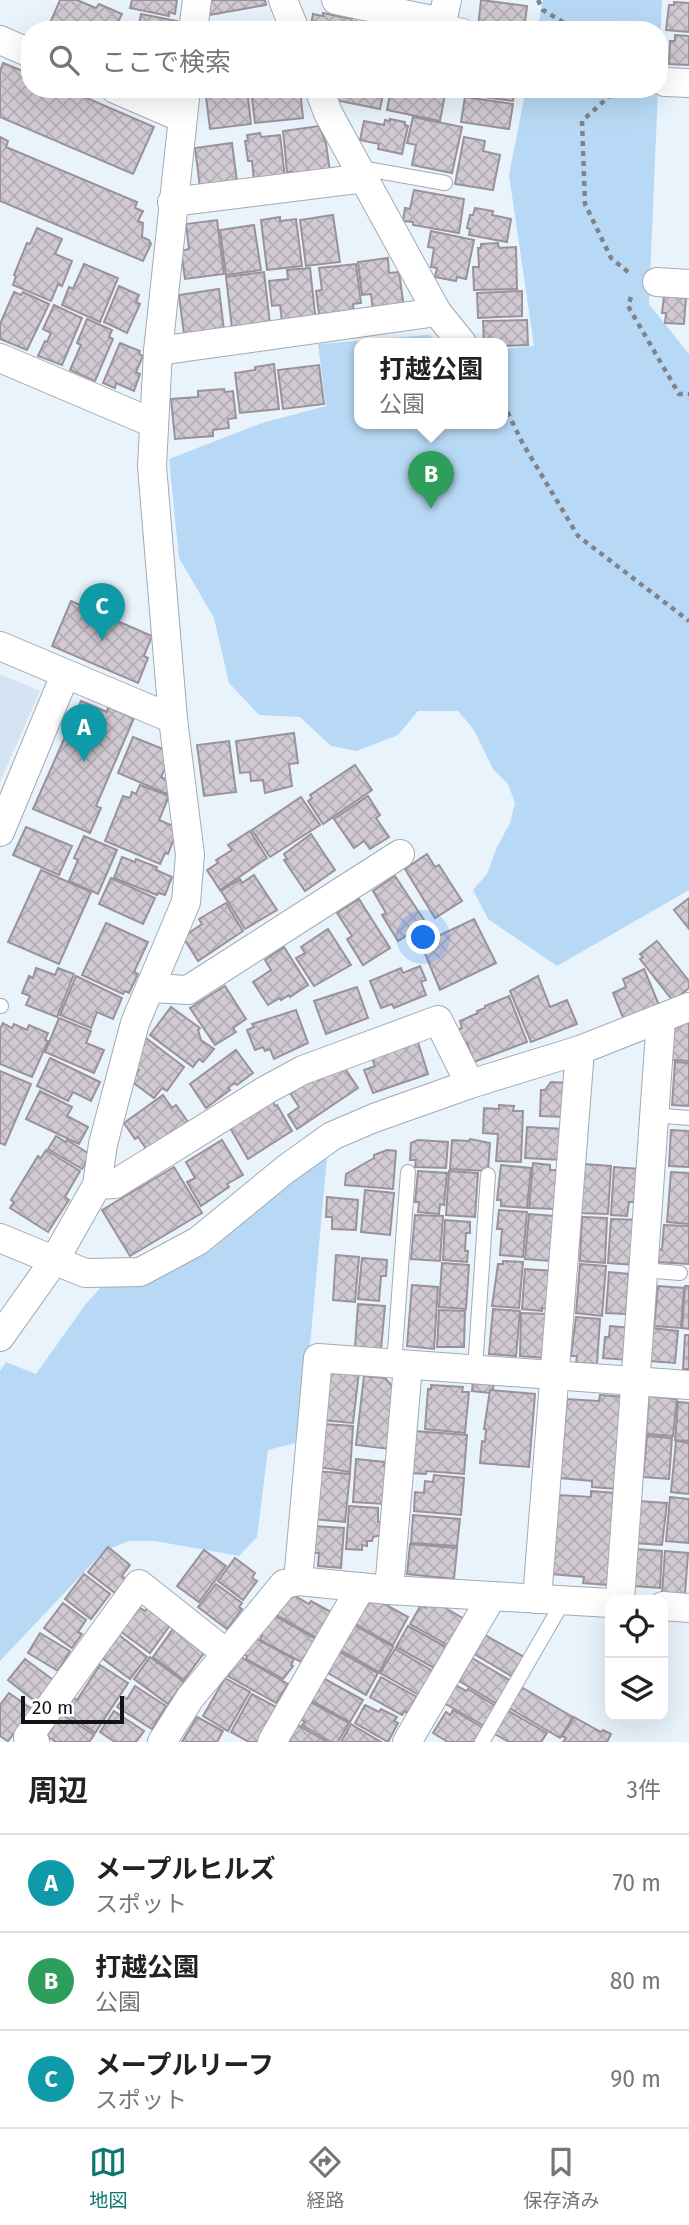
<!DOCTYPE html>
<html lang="ja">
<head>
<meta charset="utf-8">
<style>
  body { margin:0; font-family:"Fira Sans","Noto Sans JP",sans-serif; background:#f2f2f2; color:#222 }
  .controls { position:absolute; right:21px; bottom:21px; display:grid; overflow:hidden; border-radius:14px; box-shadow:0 7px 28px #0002 }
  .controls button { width:63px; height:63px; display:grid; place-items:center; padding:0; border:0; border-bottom:2px solid #e0e0e0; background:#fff; color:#222; font:35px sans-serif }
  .scale { position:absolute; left:21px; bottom:18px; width:103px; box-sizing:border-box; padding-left:7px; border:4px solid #111417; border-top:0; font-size:19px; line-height:24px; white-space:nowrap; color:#111417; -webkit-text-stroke:5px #fff; paint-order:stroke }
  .you { position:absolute; left:424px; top:938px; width:24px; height:24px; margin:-18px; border:5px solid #fff; border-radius:50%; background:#1a73e8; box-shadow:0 0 0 10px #1a73e833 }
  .badge { display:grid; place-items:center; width:46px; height:46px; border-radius:50%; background:#0f766e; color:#fff; font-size:23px; font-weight:700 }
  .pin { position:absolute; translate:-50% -58px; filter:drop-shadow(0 2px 4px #0008) }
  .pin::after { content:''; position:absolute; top:37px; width:24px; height:21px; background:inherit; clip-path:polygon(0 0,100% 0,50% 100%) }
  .popup { position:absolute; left:354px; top:338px; width:154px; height:91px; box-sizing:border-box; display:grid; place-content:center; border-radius:14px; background:#fff; filter:drop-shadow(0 2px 5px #0005); font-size:23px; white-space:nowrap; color:#767676 }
  .popup b { font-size:26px; color:#222 }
  .popup::after { content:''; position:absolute; left:50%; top:100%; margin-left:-14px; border:14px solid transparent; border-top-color:#fff }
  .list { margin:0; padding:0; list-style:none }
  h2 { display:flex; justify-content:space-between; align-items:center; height:91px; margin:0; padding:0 28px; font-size:30px }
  h2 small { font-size:23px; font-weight:400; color:#767676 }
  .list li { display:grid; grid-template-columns:46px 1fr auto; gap:21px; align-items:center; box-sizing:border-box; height:98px; padding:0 28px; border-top:2px solid #e0e0e0 }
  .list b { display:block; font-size:26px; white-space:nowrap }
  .list p { margin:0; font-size:23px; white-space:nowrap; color:#767676 }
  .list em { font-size:23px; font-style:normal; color:#767676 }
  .icon { flex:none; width:38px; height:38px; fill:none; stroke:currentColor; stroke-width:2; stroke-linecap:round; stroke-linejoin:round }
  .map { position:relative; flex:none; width:689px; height:1742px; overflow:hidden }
  .search { position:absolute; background:#fff; box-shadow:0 7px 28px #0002; left:21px; right:21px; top:21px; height:77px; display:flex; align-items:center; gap:18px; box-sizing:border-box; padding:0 24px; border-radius:28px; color:#767676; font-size:26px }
  .sheet { height:385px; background:#fff }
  nav { display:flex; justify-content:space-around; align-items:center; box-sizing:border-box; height:98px; border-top:2px solid #e0e0e0; background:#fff; font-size:19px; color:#767676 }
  nav a { display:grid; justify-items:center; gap:4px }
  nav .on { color:#0f766e }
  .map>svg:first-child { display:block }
  .built { fill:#d5e4f2 }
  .green { fill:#b8d9f5 }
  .building { fill:url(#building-cross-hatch); stroke:#9a929a; stroke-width:2 }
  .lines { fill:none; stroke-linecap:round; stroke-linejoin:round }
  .lane-casing { stroke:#a2abb3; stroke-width:16 }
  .street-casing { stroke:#a2abb3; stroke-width:30 }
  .path { stroke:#7e848a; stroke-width:4.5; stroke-dasharray:5 5; stroke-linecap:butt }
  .lane { stroke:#fff; stroke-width:14 }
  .street { stroke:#fff; stroke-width:28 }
</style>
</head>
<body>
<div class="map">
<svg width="689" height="1742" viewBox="0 0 689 1742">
  <defs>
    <pattern id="building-cross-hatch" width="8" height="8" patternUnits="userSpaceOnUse" patternTransform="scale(1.75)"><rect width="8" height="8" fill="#d2cad3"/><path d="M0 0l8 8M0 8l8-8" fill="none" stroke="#b3adb4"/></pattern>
  </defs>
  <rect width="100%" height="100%" fill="#e9f3fc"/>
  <polygon class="built" points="0,674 40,691 0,782"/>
  <g class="green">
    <polygon points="543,0 662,0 659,70 659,30 537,30"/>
    <polygon points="526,89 658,89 649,304 689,354 689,890 557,966 488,919 473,890 487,874 497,847 510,823 515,803 508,784 493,769 474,730 458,711 418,711 398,735 357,751 331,746 300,717 259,715 229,683 214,618 179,558 169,459 262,423 326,406 318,344 428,335 443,343 359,343 359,423 503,423 503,349 534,346 509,175"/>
    <polygon points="327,1157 311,1335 295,1443 268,1450 257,1537 239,1556 155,1541 129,1541 104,1551 0,1661 0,1371 6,1362 36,1374 85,1305 103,1285 153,1277 214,1248 270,1197"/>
  </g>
  <g class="building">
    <polygon points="60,0 77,0 96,8 99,4 122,14 114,30 47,30"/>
    <polygon points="132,0 177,0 175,14 169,12 169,16 130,8"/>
    <polygon points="207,0 265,0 266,5 209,15"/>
    <polygon points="481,0 527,6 524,30 478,27"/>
    <polygon points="674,2 689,3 689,32 666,30 669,5 674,5"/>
    <polygon points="323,13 352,19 349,30 310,30 313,14 323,16"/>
    <polygon points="141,14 177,21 175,30 138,30"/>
    <polygon points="355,21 389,30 353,30"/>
    <polygon points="675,35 689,36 689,65 669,64 670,41 675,41"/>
    <polygon points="3,63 30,74 30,89 66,89 154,127 133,174 0,117 0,71"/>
    <polygon points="223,89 247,89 251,124 210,129 206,97 224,95"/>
    <polygon points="251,89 300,89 303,118 255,123"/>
    <polygon points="331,89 384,89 380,109 335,100"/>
    <polygon points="391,89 446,89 440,121 387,110"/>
    <polygon points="475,89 515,89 513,101 474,96"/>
    <polygon points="465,97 513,104 509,129 461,122"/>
    <polygon points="413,117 462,127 452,173 412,165 416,145 407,143"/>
    <polygon points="390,119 405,122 405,125 408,126 402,154 378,149 379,144 360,140 364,121 384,125 385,120 390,121"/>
    <polygon points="319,126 326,143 330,172 293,176 292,172 287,172 283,131"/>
    <polygon points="260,133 261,137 280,135 285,178 254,181 252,161 248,161 245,141 248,141 247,135"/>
    <polygon points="0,137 8,141 6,147 137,202 135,208 143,211 138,221 143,223 142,237 149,240 151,244 143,261 0,201"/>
    <polygon points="464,137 485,141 483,151 500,155 493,190 455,184"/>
    <polygon points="232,143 237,182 200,187 195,148"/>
    <polygon points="414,190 464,199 459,233 413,225 413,222 403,221 405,208 410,209"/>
    <polygon points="475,208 493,211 492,215 511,219 507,242 469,235 470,229 467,228 470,215 473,215"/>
    <polygon points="333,215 340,262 306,266 300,220"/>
    <polygon points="280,217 280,221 296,219 302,266 267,270 261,220"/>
    <polygon points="217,220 224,274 185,279 181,251 189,249 186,224"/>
    <polygon points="254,225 261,270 226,275 220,230"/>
    <polygon points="37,228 62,239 55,254 72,261 62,286 58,284 51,301 13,285 16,276 14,275 27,243 30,244"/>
    <polygon points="431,231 474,240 466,279 457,277 456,281 435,277 437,268 431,267 434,248 428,247"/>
    <polygon points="498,243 499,248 516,247 517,289 474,290 473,267 479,267 478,248 481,248 481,244"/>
    <polygon points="388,258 389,273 399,272 404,308 373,312 371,294 362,295 358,262"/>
    <polygon points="84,264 118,278 100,322 62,305 69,287 73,289"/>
    <polygon points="356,264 361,303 353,304 354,312 329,316 328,313 319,314 316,291 322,290 319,268"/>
    <polygon points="310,268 316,322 282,322 280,305 272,306 269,281 288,279 287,270"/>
    <polygon points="264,272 270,324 232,328 226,277"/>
    <polygon points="119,286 139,295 136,302 140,304 127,333 104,322"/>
    <polygon points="219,289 224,330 184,334 179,295"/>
    <polygon points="522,291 522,316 478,318 477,293"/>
    <polygon points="14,292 21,295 23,292 49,304 27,350 0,339 0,324"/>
    <polygon points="664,296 686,298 684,324 665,323 666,313 662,313"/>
    <polygon points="54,305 82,318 62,365 38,356 45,341 47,342 51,333 43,329"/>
    <polygon points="87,319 112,330 109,337 113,339 95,381 70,370 81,345 77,343"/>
    <polygon points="527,320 528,345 503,346 503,343 484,343 483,321"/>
    <polygon points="120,343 140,351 139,354 143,356 136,372 140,374 134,391 116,383 115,388 103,383"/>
    <polygon points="274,364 279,409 240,413 235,373 255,370 255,367"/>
    <polygon points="319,365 324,404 283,409 278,370"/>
    <polygon points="224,389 225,392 233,391 236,418 228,419 229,428 213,430 213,436 175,439 171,399 198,397 198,391"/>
    <polygon points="71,601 152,636 144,656 148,658 138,683 52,646"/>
    <polygon points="81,701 107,712 108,707 134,718 96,806 101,808 90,833 33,809"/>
    <polygon points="294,733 298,763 289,764 292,786 265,793 263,780 251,781 250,772 240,773 236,741"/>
    <polygon points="133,737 168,751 169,760 161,777 172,782 167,794 118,773"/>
    <polygon points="229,741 236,792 204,796 197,745"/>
    <polygon points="355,765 372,790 323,824 308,801 312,798 310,795"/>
    <polygon points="140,785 169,796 159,820 178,828 168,854 165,853 160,864 105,841 123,796 130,798 132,792 136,794"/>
    <polygon points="368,796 380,815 376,818 389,837 370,849 364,841 354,848 334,819"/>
    <polygon points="301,797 320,825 270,857 252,830"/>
    <polygon points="26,827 72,846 59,875 13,855"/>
    <polygon points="250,831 267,858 220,890 207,870 218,863 216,860 232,850 228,845"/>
    <polygon points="311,834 335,870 305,891 284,860 287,859 284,854"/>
    <polygon points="84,836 117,850 98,894 69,881 78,860 74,858"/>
    <polygon points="427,854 435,867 439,865 462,901 435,918 405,869"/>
    <polygon points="122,857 135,862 136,859 157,867 156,870 172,877 165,895 159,893 157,895 114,878"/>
    <polygon points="41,870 91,892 59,964 8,942"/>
    <polygon points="254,875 277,910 245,929 221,891 240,879 242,883"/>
    <polygon points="395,876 426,923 398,941 382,915 386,913 373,891"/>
    <polygon points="111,878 155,898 143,924 99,904"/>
    <polygon points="689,898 689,929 674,910"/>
    <polygon points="359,899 390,948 363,965 347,939 352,936 337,913"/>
    <polygon points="226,903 243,931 198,961 183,937 202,924 199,919"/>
    <polygon points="474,919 496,963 440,990 421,944"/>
    <polygon points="106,923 148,942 134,972 138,974 129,993 125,991 123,994 82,975"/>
    <polygon points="328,929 351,965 314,986 296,958 305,953 301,947"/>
    <polygon points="657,941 689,981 689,988 673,1001 640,959 643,957 640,954"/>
    <polygon points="284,947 308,985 290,997 289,995 281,1000 280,998 268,1005 253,982 271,970 265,960"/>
    <polygon points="420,966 426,980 421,982 426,995 394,1008 392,1004 381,1008 370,981 401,968 403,973"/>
    <polygon points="36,968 55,975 58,968 74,974 57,1017 26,1005 30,996 22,993 29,976 33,978"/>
    <polygon points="644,969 659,1005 624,1020 613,993 626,987 623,979"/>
    <polygon points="76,976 122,998 113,1019 97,1012 91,1028 60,1015"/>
    <polygon points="538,976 550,1007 567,1000 577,1024 531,1042 510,991"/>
    <polygon points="225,986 246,1019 233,1028 236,1032 215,1045 190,1008"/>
    <polygon points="357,987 368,1018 326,1034 314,1001"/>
    <polygon points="509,996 527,1042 474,1062 467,1043 461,1045 456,1030 462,1028 460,1021 478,1013 477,1011 485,1008 485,1006"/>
    <polygon points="171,1007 200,1028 198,1030 201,1040 214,1049 203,1062 199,1059 193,1067 150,1035"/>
    <polygon points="296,1010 308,1043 274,1059 270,1049 265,1051 263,1047 255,1050 247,1030 254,1027 252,1024"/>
    <polygon points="59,1018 91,1031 86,1043 104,1050 94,1073 45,1052"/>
    <polygon points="689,1021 689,1061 671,1060 673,1032 678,1024"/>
    <polygon points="3,1023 12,1028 14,1024 27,1030 29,1025 48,1033 45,1040 48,1041 32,1077 0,1064 0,1029"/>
    <polygon points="146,1038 184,1067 167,1091 162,1088 154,1098 131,1081 139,1070 135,1067 139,1048"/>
    <polygon points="417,1039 428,1074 373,1093 364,1070 375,1066 371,1056"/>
    <polygon points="236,1050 253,1073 237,1085 235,1083 228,1088 230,1090 206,1108 190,1084"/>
    <polygon points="50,1058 100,1082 91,1101 73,1092 68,1101 37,1086"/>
    <polygon points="675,1062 689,1063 689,1106 672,1105"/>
    <polygon points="342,1064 358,1088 297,1129 288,1115 299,1107 288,1090 317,1077 319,1080"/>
    <polygon points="0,1071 31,1084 5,1145 0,1143"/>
    <polygon points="551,1082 567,1083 565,1117 540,1116 541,1090 545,1090"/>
    <polygon points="40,1091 72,1107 67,1116 88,1127 79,1144 26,1119"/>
    <polygon points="163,1095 172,1108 176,1105 188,1122 147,1150 138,1137 135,1139 124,1123"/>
    <polygon points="273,1101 275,1106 277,1105 292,1131 248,1159 229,1126"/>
    <polygon points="499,1105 514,1106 513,1111 523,1111 521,1162 496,1161 498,1134 483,1133 484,1108 499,1109"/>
    <polygon points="527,1127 565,1129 563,1160 525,1158"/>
    <polygon points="671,1130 689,1131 689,1167 669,1166"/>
    <polygon points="56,1136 66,1142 67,1140 91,1155 82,1169 48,1149"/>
    <polygon points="470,1139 490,1143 488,1171 450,1169 452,1140 469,1141"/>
    <polygon points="222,1140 243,1175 227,1184 229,1187 201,1206 187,1182 195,1178 186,1162"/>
    <polygon points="418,1140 448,1142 446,1168 415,1167 416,1160 410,1160 411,1143"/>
    <polygon points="46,1150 80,1171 65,1197 69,1200 48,1232 10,1208 14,1202 11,1200 38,1156 41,1158"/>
    <polygon points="387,1150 396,1151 393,1189 345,1185 346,1174 374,1158 374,1155"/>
    <polygon points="533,1163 550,1165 550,1170 560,1170 557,1209 529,1208"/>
    <polygon points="583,1164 611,1166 608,1214 580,1213"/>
    <polygon points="501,1165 531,1168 527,1208 501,1206 501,1200 497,1200"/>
    <polygon points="174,1167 202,1213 130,1256 102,1210"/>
    <polygon points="614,1167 639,1169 634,1202 629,1202 627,1216 611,1215"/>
    <polygon points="418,1171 447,1173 444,1205 440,1204 439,1214 418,1212 419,1202 415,1202"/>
    <polygon points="449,1171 478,1173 475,1217 446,1215"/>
    <polygon points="671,1172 689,1173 689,1224 667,1222"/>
    <polygon points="365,1190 394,1193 390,1235 361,1232"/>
    <polygon points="327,1197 358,1200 356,1230 332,1229 332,1217 326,1217"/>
    <polygon points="499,1210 527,1212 523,1257 500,1255 502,1229 497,1229"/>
    <polygon points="529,1214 554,1216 550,1261 525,1259"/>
    <polygon points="415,1215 443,1216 440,1261 411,1259"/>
    <polygon points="582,1217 607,1218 605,1263 580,1261"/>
    <polygon points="611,1219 639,1220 636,1265 608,1263"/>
    <polygon points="445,1220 470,1222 470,1233 466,1233 465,1251 468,1251 467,1262 443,1260"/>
    <polygon points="664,1225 689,1226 689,1264 657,1262 658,1249 662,1250"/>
    <polygon points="336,1255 359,1257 355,1302 333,1300"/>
    <polygon points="362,1258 387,1260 386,1276 381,1276 379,1301 358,1299"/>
    <polygon points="503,1261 523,1262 519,1308 492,1306 498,1264 503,1264"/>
    <polygon points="442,1263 469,1265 466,1309 439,1307"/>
    <polygon points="580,1264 606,1266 602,1316 576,1313"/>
    <polygon points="525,1269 555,1271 548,1309 542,1308 542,1311 522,1309"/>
    <polygon points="609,1272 629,1274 626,1314 606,1313"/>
    <polygon points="412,1285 438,1287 434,1349 407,1346"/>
    <polygon points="658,1286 684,1288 681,1328 654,1326"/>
    <polygon points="685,1286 689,1286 689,1329 682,1328"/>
    <polygon points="358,1304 385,1306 381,1349 355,1347"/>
    <polygon points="493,1309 520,1311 516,1356 489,1354"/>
    <polygon points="439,1310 465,1311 464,1347 437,1347"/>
    <polygon points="521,1313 548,1314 545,1358 520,1356"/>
    <polygon points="576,1317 600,1319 597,1364 576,1363 577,1356 571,1356"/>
    <polygon points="610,1326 631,1328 628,1360 603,1358 605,1337 609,1337"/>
    <polygon points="652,1328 678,1331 675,1363 649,1361"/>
    <polygon points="685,1335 689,1335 689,1369 683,1369"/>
    <polygon points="326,1369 359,1372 353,1423 321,1420"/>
    <polygon points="364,1376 385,1378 394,1388 389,1449 356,1445"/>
    <polygon points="473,1380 494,1382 493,1390 490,1390 490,1393 472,1391"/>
    <polygon points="431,1385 463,1387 462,1392 469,1392 465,1433 425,1429 428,1389 431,1389"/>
    <polygon points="490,1390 535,1394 529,1467 480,1463 482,1441 485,1442 486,1429 484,1429"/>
    <polygon points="600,1395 624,1397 617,1489 592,1487 592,1481 560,1478 567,1399 599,1401"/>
    <polygon points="649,1396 677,1399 673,1436 646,1434"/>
    <polygon points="678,1402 689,1403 689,1441 675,1440"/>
    <polygon points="324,1424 353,1426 350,1472 318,1467"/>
    <polygon points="414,1431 467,1435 464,1474 426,1471 426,1474 410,1473"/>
    <polygon points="647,1436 672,1438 669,1479 643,1477"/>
    <polygon points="676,1441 689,1443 689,1494 671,1492"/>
    <polygon points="356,1459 385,1462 384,1466 388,1467 385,1504 353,1502"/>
    <polygon points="317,1471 350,1474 345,1522 313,1519"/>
    <polygon points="434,1475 464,1478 461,1515 414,1511 415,1492 424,1493 425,1481 433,1482"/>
    <polygon points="591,1491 616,1493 608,1585 583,1583 584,1577 552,1574 559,1495 591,1497"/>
    <polygon points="670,1497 689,1499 689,1543 666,1541"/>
    <polygon points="638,1501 667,1503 662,1545 634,1543"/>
    <polygon points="349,1506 378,1508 378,1522 382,1522 381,1535 373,1537 372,1541 367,1541 367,1546 362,1545 362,1550 346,1549"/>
    <polygon points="413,1515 460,1519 457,1546 411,1543"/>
    <polygon points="314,1526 344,1528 341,1568 318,1566 319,1553 312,1553"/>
    <polygon points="410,1544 457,1548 454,1579 407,1574"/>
    <polygon points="108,1547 130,1565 122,1576 126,1579 115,1593 88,1572"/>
    <polygon points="636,1549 662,1551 660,1588 634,1586"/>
    <polygon points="204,1550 226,1566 199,1602 177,1586"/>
    <polygon points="665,1551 688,1553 685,1594 662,1593"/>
    <polygon points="235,1558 255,1573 252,1578 257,1581 243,1600 218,1581"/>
    <polygon points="84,1574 110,1594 91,1619 65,1599"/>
    <polygon points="216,1584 242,1603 239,1607 242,1609 227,1629 198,1607"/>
    <polygon points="286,1595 295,1596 309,1604 311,1601 331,1612 317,1638 273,1613"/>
    <polygon points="368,1601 379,1601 408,1617 393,1645 352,1622"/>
    <polygon points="63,1603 86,1620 78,1632 82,1634 72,1648 44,1628"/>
    <polygon points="421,1605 426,1608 428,1605 442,1606 466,1620 451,1647 410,1624"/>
    <polygon points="139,1607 145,1611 148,1607 171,1624 150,1653 120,1631"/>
    <polygon points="271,1614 316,1639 303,1663 260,1640 262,1636 259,1634"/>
    <polygon points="352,1624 393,1647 379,1672 337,1648"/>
    <polygon points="175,1626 207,1649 184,1680 153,1657"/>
    <polygon points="408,1626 446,1647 434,1668 396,1647"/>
    <polygon points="40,1633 70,1651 58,1671 28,1653"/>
    <polygon points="119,1635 147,1657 130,1679 102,1658"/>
    <polygon points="485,1635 524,1657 513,1677 474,1654"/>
    <polygon points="253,1637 294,1659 291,1665 293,1666 283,1679 246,1659 247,1656 243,1654"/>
    <polygon points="395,1649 433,1671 419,1695 380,1673"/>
    <polygon points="338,1651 378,1673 366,1695 326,1672"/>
    <polygon points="239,1656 288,1684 276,1703 228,1676"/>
    <polygon points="150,1657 184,1682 168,1704 134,1679"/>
    <polygon points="472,1658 511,1681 497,1704 459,1681"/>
    <polygon points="25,1659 53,1680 36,1702 8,1680"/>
    <polygon points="100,1665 128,1683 95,1733 64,1712 74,1698 77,1700"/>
    <polygon points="321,1677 363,1700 350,1722 309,1699"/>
    <polygon points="381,1677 417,1697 407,1713 405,1711 402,1715 370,1697"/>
    <polygon points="225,1678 250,1692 228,1731 203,1716"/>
    <polygon points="455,1685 466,1691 468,1689 496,1706 484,1726 444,1703"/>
    <polygon points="135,1686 166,1706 152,1729 117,1707 124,1697 127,1699"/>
    <polygon points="521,1687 573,1717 560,1738 509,1708"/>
    <polygon points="9,1693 32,1709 8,1741 0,1736 0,1705"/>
    <polygon points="252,1694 278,1708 259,1742 249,1742 231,1732"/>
    <polygon points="309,1701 349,1723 338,1742 331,1742 302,1725 305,1722 299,1718"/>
    <polygon points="365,1705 379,1712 381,1709 397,1717 394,1721 398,1723 388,1742 355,1723"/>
    <polygon points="453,1710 483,1728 475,1742 448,1742 433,1733 446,1712 450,1715"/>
    <polygon points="507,1710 547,1733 541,1742 509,1742 493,1733"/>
    <polygon points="114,1711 144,1731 136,1742 115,1742 100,1732"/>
    <polygon points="59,1712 94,1735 89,1742 56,1742 47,1736 53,1727 50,1725"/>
    <polygon points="197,1717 223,1731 217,1742 182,1742"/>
    <polygon points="574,1717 601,1732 603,1730 611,1734 607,1742 563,1742 566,1738 562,1736"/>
    <polygon points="296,1724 327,1742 292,1742 287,1739"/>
    <polygon points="351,1724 381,1742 341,1742"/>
  </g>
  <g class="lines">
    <defs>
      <g id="lane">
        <polyline points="442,22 464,26 464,30"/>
        <polyline points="361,168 445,183"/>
        <polyline points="0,1006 1,1006"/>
        <polyline points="654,1115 689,1118"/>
        <polyline points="643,1270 680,1273"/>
        <polyline points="394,1364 408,1172"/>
        <polyline points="475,1369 488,1175"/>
        <polyline points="482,1742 564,1600"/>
      </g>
      <g id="street">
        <polyline points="283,0 295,30"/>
        <polyline points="336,0 442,22 447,0"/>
        <polyline points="193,30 197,0"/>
        <polyline points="0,40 30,53"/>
        <polyline points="665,82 689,83"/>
        <polyline points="115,89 182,118"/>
        <polyline points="319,89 328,113 437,312 462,343"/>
        <polyline points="172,202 365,178"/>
        <polyline points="657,282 689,284"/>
        <polyline points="158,351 437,312"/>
        <polyline points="0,358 153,423"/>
        <polyline points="0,646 173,719"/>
        <polyline points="0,832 65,675"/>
        <polyline points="150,988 188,990 400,854"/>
        <polyline points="97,1185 115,1184 266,1090 303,1070 438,1020 470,1084"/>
        <polyline points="0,1238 85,1273 140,1272 198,1241 286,1169 332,1136 374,1118 470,1084 580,1050 689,1007"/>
        <polyline points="0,1337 54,1261 97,1185 103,1144 135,1023 186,902 190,855 173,719 152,466 158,351 186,89"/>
        <polyline points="298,1581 318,1358 689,1385"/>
        <polyline points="389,1590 408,1365"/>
        <polyline points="537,1599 580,1050"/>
        <polyline points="620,1600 661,1019"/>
        <polyline points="663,1606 689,1608"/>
        <polyline points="35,1742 28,1737 139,1584 226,1653"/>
        <polyline points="162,1742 190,1698 284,1584 298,1581 389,1590 610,1603"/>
        <polyline points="272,1742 361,1587"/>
        <polyline points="407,1742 492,1596"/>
      </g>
    </defs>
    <use href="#lane" class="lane-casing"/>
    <use href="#street" class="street-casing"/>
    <g class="path">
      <polyline points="538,0 543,10 576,30"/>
      <polyline points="620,89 615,91 582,121 585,204 611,258 628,272"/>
      <polyline points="631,297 628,306 679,394 689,394"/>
      <polyline points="503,403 523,444 578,536 689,621"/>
    </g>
    <use href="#lane" class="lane"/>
    <use href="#street" class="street"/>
  </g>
</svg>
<div class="controls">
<button><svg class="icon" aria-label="locate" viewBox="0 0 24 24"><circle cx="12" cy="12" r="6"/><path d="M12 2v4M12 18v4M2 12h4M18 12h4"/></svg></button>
<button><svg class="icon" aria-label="layers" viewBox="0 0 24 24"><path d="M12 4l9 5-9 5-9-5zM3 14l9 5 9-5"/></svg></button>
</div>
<div class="scale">20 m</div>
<div class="you"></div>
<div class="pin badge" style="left:84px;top:762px;background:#0f9aa8">A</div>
<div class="pin badge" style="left:431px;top:509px;background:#2e9e5b">B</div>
<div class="popup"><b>打越公園</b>公園</div>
<div class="pin badge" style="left:102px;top:641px;background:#0f9aa8">C</div>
<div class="search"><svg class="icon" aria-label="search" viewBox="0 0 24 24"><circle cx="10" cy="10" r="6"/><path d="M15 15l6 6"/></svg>ここで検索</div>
</div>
<section class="sheet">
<h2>周辺<small>3件</small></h2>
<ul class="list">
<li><span class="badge" style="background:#0f9aa8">A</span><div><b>メープルヒルズ</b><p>スポット</p></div><em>70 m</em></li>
<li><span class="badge" style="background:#2e9e5b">B</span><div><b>打越公園</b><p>公園</p></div><em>80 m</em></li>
<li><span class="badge" style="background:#0f9aa8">C</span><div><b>メープルリーフ</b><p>スポット</p></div><em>90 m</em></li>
</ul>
</section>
<nav>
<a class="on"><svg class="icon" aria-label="map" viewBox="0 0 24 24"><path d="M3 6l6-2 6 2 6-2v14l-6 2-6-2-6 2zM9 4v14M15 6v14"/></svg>地図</a>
<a><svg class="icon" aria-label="directions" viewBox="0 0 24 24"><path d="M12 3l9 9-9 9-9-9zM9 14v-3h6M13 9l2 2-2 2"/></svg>経路</a>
<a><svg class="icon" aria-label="saved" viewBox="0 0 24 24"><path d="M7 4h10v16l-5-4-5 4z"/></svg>保存済み</a>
</nav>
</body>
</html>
